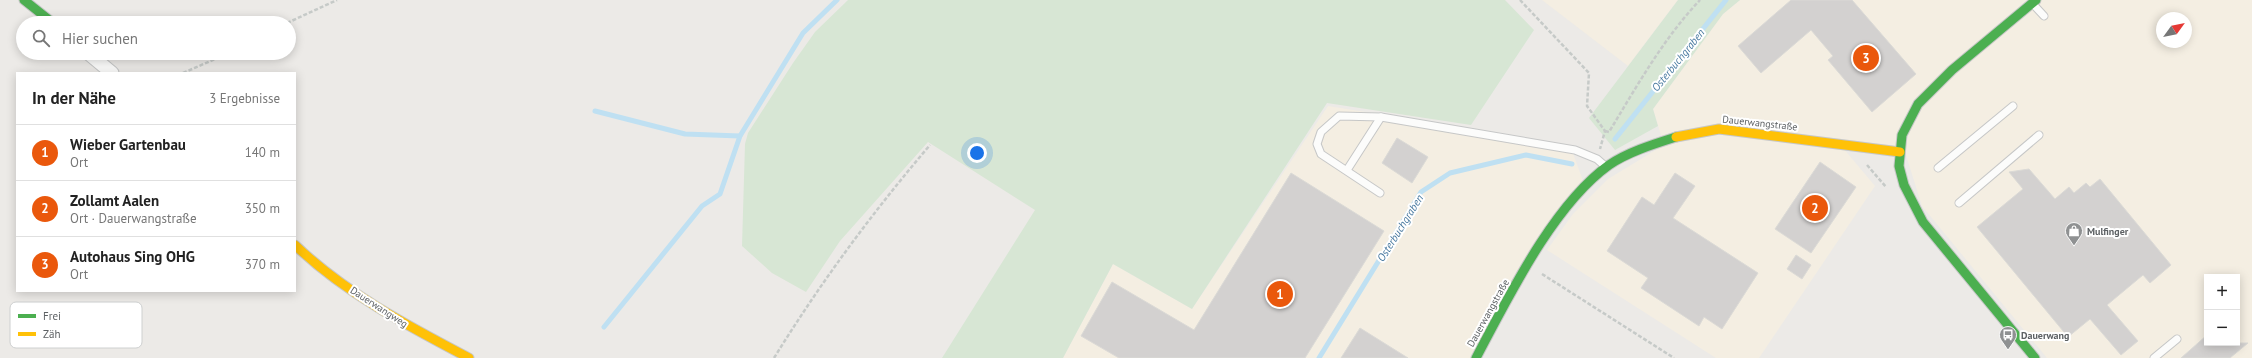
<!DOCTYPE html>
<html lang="de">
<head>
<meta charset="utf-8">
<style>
  body { margin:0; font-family:"PT Sans",sans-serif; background:#f2f2f2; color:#222 }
  .controls { position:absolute; right:12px; bottom:12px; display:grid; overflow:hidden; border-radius:0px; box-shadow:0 2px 10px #0003 }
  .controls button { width:36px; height:36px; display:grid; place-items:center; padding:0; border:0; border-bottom:1px solid #e0e0e0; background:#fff; color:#222; font:20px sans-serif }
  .compass { position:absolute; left:2156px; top:12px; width:36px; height:36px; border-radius:50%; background:#fff; box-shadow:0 2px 10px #0003; rotate:57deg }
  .you { position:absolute; left:977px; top:153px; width:14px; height:14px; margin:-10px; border:3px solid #fff; border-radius:50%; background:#1a73e8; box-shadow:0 0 0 6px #1a73e833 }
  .badge { display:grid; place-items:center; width:26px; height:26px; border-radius:50%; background:#ea580c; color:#fff; font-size:13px; font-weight:700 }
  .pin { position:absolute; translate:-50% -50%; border:2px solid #fff; box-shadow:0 1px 4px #0006 }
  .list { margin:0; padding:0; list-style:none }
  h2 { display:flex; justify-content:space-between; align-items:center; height:52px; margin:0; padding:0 16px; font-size:17px }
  h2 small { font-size:13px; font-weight:400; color:#767676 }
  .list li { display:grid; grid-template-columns:26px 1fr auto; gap:12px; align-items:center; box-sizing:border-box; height:56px; padding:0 16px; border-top:1px solid #e0e0e0 }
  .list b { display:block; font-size:15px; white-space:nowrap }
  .list p { margin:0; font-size:13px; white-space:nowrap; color:#767676 }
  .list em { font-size:13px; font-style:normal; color:#767676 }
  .icon { flex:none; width:22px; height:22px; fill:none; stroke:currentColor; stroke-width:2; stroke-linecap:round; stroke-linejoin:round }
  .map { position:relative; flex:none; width:2252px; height:358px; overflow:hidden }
  .search { position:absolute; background:#fff; box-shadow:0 2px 10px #0003; left:16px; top:16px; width:280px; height:44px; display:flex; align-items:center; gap:10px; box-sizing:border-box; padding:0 14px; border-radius:22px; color:#767676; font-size:15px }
  .panel { position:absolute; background:#fff; box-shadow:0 2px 10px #0003; left:16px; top:72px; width:280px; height:220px; border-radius:0px }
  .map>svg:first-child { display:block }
  .commercial { fill:#f4eee2; fill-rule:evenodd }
  .green { fill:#d7e6d4 }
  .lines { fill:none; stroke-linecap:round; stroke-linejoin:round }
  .stream { stroke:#bfe0f2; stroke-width:5 }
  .building { fill:#d3d1d0; stroke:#dbdad6 }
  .lane-casing { stroke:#c6c7c7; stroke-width:9 }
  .street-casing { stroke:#c6c7c7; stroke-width:15 }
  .fast-casing { stroke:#c6c7c7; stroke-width:11 }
  .slow-casing { stroke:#c6c7c7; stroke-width:11 }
  .path { stroke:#c6cac8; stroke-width:2.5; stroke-dasharray:4 2; stroke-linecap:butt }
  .lane { stroke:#fcfcfb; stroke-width:7 }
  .street { stroke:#fcfcfb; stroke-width:13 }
  .fast { stroke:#4caf50; stroke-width:9 }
  .slow { stroke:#ffc107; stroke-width:9 }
  .labels { text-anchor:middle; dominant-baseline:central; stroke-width:4; stroke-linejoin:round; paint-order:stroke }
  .street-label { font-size:10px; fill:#5d6164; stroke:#fff }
  .poi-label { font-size:10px; font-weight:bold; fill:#5d6164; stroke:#fff; text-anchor:start }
  .water-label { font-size:11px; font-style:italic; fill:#47789f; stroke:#fff }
  .key { fill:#fff; stroke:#ced0d0; stroke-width:1 }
  .key-label { font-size:11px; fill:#5d6164 }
</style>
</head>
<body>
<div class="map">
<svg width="2252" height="358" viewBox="0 0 2252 358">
  <rect width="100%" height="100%" fill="#eceae7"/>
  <g class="commercial">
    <polygon points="1542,0 1678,0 1628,66"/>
    <path d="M 1740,0 L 2252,0 L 2252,358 L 2047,358 L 1922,206 L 1905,152 L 1838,142 L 1875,186 L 1759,358 L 1716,358 L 1547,250 L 1573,214 L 1608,179 L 1664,145 L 1653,109 L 1723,14 ZM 2162,18 L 2186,18 L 2186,42 L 2162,42 ZM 2207,277 L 2237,277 L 2237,343 L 2207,343 Z"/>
    <polygon points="1328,106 1570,145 1583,181 1470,358 1063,358 1113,264 1192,309"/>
  </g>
  <g class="green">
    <polygon points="848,0 1505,0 1534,30 1471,125 1327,103 1192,309 1113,264 1063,358 942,358 1035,210 928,142 840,241 806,292 772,273 742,246 745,144 748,133 793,63 815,32"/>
    <polygon points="1678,0 1740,0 1723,14 1653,109 1658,126 1615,150 1589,118"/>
  </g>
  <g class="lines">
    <g class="stream">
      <polyline points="595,111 685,134 740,136"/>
      <polyline points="1615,139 1726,0"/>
      <polyline points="604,327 702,206 720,194 740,136 803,33 837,0"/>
      <polyline points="1319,358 1421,192 1450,173 1526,155 1572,164"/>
    </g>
  </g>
  <g class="building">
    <polygon points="1791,0 1852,0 1916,74 1872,112 1828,60 1833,56 1811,30 1761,73 1738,46"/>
    <polygon points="1397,138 1428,157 1412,183 1382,163"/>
    <polygon points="1820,162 1856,187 1811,253 1775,229"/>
    <polygon points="2029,169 2055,199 2069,187 2074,193 2086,183 2090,187 2100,179 2171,265 2150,283 2143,275 2107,305 2138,341 2121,355 2090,319 2068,337 1977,227 2023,189 2009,172"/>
    <polygon points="1291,173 1384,231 1305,358 1119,358 1081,336 1112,282 1194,330"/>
    <polygon points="1675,173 1695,186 1673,218 1758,273 1722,329 1704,317 1699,326 1641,288 1648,278 1607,251 1642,197 1654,205"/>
    <polygon points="1796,255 1811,265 1802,279 1787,269"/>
    <polygon points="1360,328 1408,358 1341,358"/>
    <polygon points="2207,335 2207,343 2248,343 2230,358 2181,358"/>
  </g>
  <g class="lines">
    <defs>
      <g id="lane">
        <polyline points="2032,3 2044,16"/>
        <polyline points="1938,168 2013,106"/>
        <polyline points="1347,170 1381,117"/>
        <polyline points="1380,193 1321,154 1317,144 1321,132 1339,116 1381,117 1575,150 1597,159 1605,166"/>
        <polyline points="1959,203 2039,135"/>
        <polyline points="2154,358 2177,339"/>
      </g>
      <polyline id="street" points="88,53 112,73"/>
      <g id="fast">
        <polyline points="24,0 53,23"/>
        <path d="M 1476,358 C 1508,298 1553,205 1609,165 C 1628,152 1654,144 1676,137"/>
        <polyline points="2035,358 1923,222 1904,185 1899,166 1902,135 1918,104 1952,70 2036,0"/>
      </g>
      <g id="slow">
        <polyline points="1676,137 1719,129 1900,152"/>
        <path d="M 295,245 C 345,293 408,326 469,358"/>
      </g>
    </defs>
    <use href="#lane" class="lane-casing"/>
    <use href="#street" class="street-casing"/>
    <use href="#fast" class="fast-casing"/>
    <use href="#slow" class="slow-casing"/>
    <g class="path">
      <polyline points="1520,0 1589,73 1587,106 1605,131 1600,149"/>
      <polyline points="287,23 337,0"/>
      <polyline points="183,73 229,53"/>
      <path d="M 1605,131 L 1609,132 C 1637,86 1663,39 1700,0"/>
      <polyline points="1867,165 1886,187"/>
      <polyline points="1542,274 1674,358"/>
      <path d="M 774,358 C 821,282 872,213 930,145"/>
    </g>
    <use href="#lane" class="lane"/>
    <use href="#street" class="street"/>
    <use href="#fast" class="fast"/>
    <use href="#slow" class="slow"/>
  </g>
  <defs>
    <symbol id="shop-pin" viewBox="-11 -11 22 30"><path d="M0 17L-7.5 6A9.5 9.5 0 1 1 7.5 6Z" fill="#8f9192" stroke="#fff"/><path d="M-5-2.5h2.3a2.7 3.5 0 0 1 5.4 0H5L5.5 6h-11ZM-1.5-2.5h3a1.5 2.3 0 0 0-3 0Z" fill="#fff"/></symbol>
    <symbol id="bus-pin" viewBox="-11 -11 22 30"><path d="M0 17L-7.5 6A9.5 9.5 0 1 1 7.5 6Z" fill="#8f9192" stroke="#fff"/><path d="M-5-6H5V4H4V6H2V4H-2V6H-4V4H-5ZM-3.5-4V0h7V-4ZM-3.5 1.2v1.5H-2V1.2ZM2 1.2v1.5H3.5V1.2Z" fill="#fff"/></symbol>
  </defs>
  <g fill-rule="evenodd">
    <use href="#shop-pin" x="2064" y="221" width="20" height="27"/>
    <use href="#bus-pin" x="1998" y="325" width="20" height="27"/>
  </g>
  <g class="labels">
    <g class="street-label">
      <text transform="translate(1760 123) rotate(6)">Dauerwangstraße</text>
      <text transform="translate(379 307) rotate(33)">Dauerwangweg</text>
      <text transform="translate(1488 313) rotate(-61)">Dauerwangstraße</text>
    </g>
    <g class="poi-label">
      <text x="2087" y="231">Mulfinger</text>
      <text x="2021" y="335">Dauerwang</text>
    </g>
    <g class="water-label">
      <text transform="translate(1678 60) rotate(-51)">Osterbuchgraben</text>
      <text transform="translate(1400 228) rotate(-58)">Osterbuchgraben</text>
    </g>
  </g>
  <rect x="10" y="302" width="132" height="46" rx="6" class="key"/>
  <rect x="18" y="314" width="18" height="4" fill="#4caf50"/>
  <rect x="18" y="332" width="18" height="4" fill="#ffc107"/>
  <g class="key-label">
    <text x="43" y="320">Frei</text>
    <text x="43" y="338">Zäh</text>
  </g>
</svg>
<div class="controls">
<button>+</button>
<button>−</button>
</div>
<svg class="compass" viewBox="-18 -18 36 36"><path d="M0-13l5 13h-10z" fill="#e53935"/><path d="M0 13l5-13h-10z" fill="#767676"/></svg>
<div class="you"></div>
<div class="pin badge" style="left:1280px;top:294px">1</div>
<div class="pin badge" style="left:1815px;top:208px">2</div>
<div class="pin badge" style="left:1866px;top:58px">3</div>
<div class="search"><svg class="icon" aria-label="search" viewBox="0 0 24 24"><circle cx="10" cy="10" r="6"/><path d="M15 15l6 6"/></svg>Hier suchen</div>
<section class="panel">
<h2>In der Nähe<small>3 Ergebnisse</small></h2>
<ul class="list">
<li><span class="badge">1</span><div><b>Wieber Gartenbau</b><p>Ort</p></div><em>140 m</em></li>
<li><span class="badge">2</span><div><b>Zollamt Aalen</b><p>Ort · Dauerwangstraße</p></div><em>350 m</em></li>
<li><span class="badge">3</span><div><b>Autohaus Sing OHG</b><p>Ort</p></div><em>370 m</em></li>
</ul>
</section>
</div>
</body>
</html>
